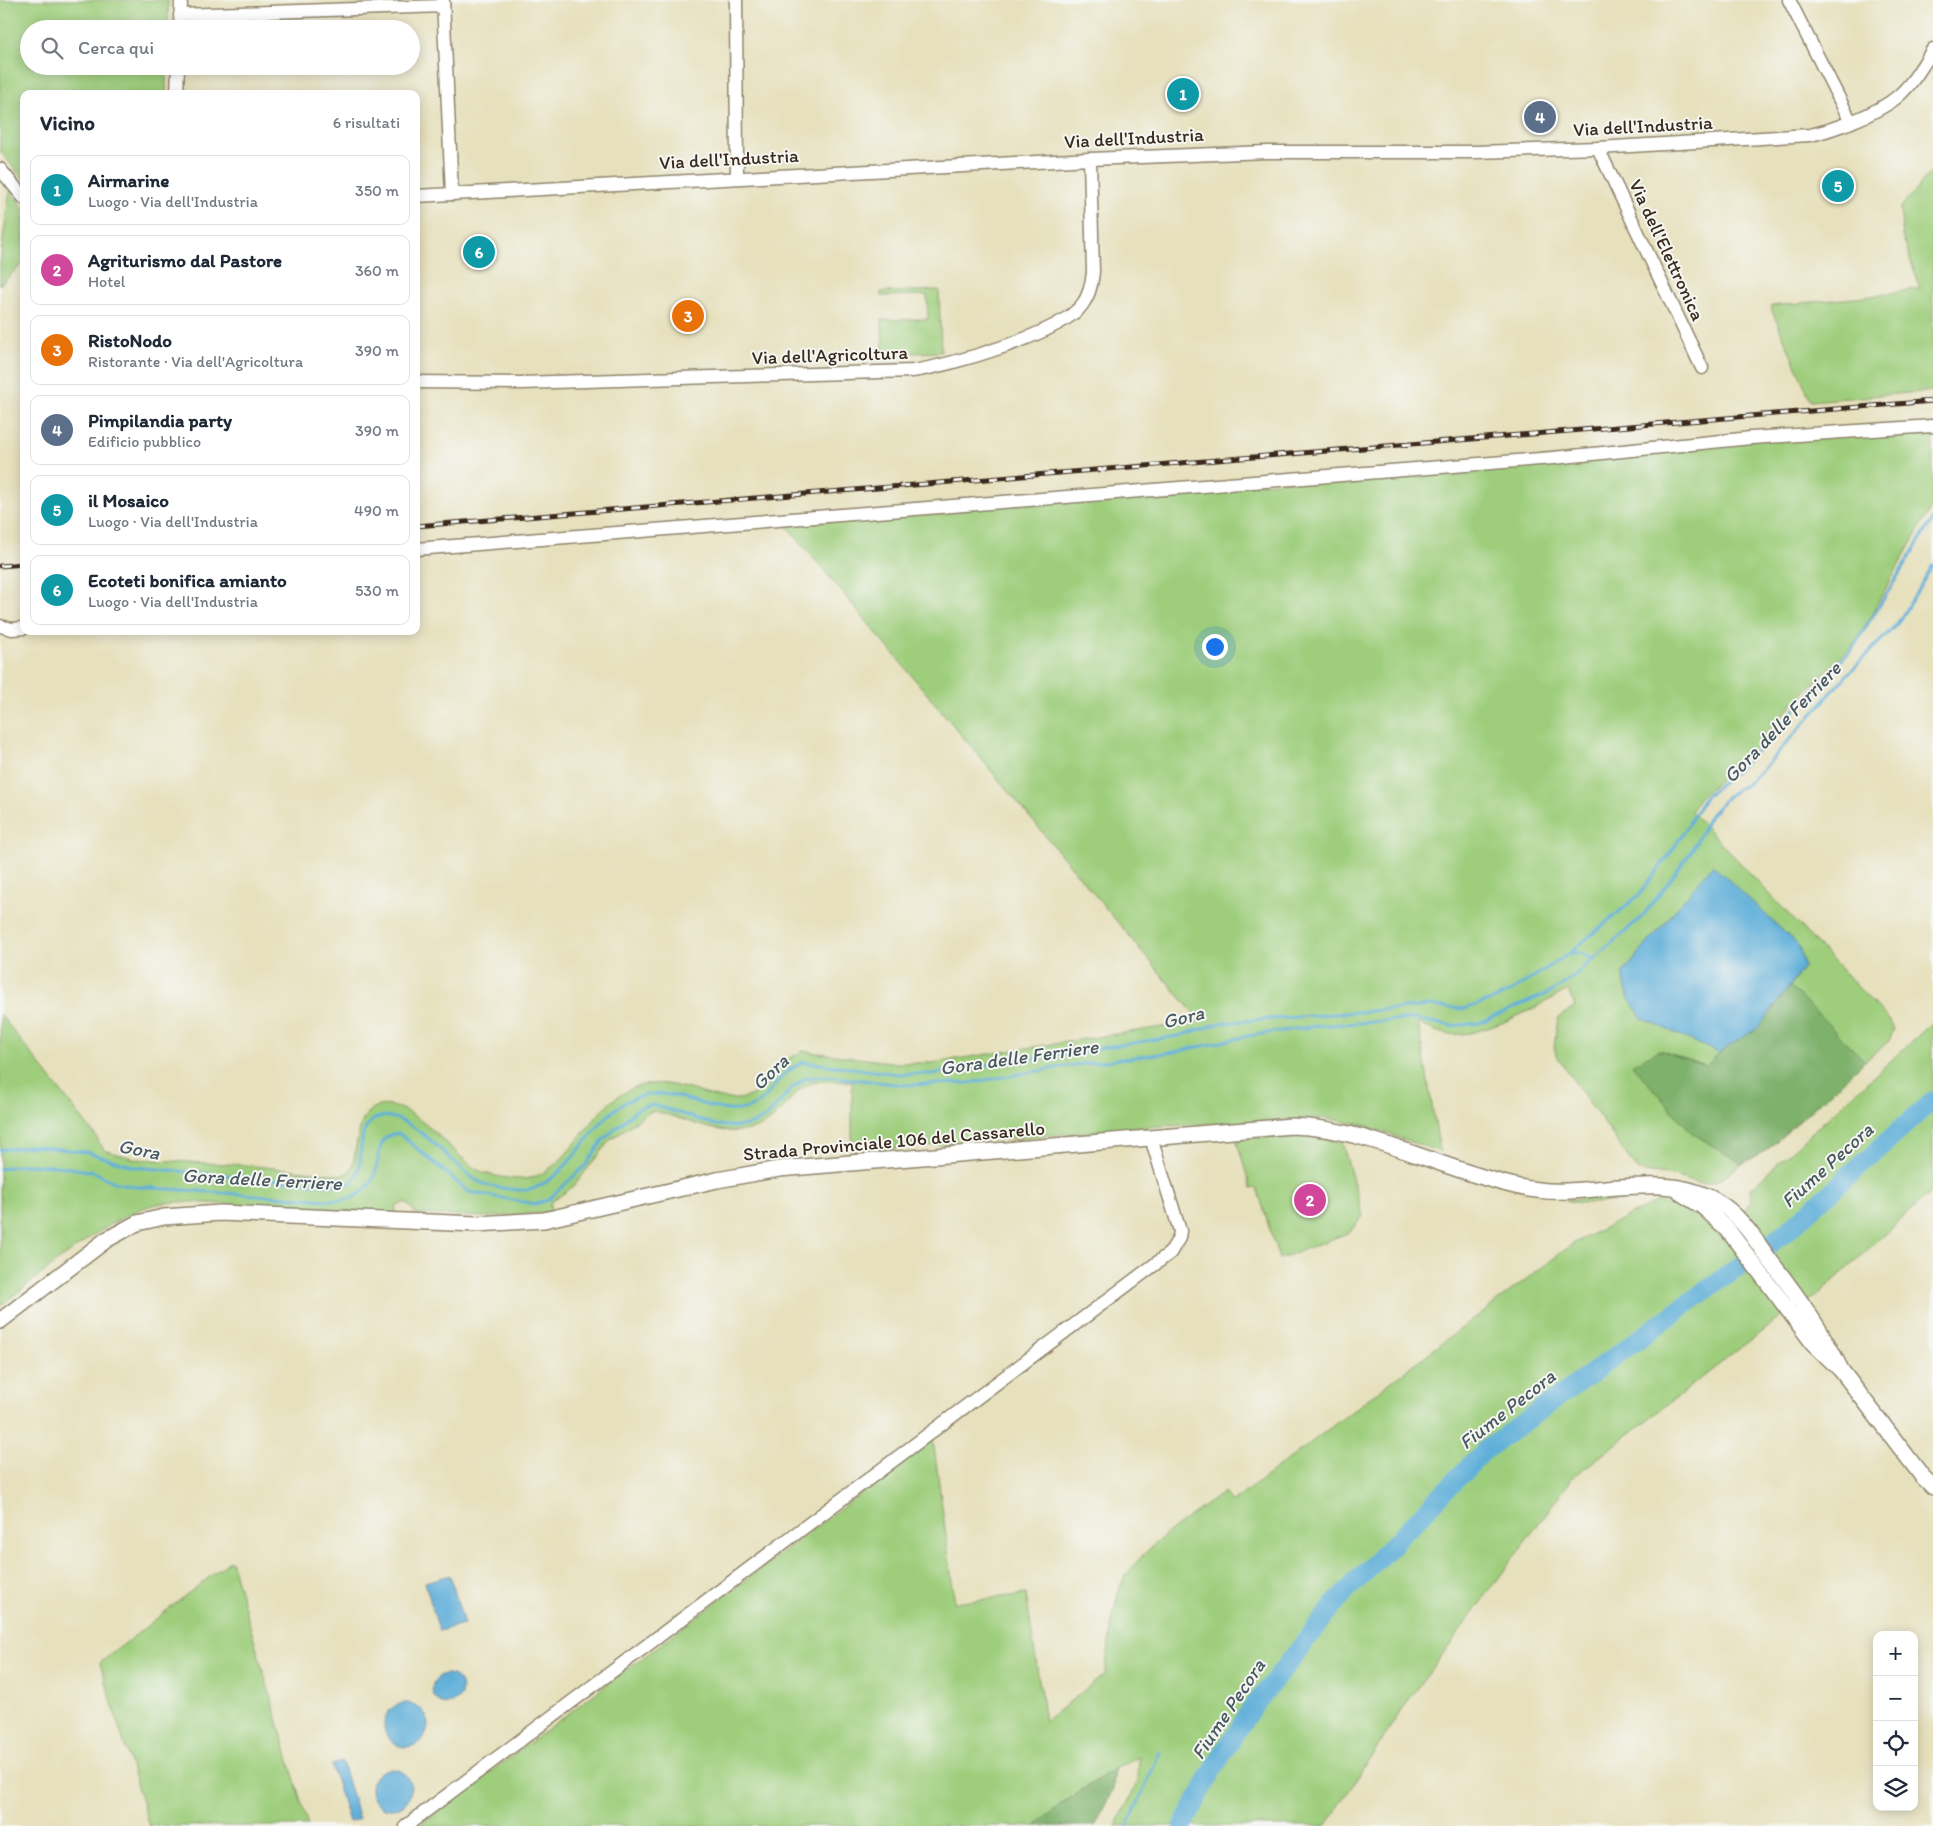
<!DOCTYPE html>
<html lang="it">
<head>
<meta charset="utf-8">
<style>
  body { margin:0; font-family:Itim,sans-serif; background:#f6f6f7; color:#1f2937 }
  .controls { position:absolute; right:15px; bottom:15px; display:grid; overflow:hidden; border-radius:10px; box-shadow:0 2px 12px #0003 }
  .controls button { width:45px; height:45px; display:grid; place-items:center; padding:0; border:0; border-bottom:1px solid #e0e1e3; background:#fff; color:#1f2937; font:25px sans-serif }
  .you { position:absolute; left:1214px; top:646px; width:18px; height:18px; margin:-12px; border:4px solid #fff; border-radius:50%; background:#1a73e8; box-shadow:0 0 0 8px #1a73e833 }
  .badge { display:grid; place-items:center; width:32px; height:32px; border-radius:50%; background:#7c3aed; color:#fff; font-size:16px; font-weight:700 }
  .pin { position:absolute; translate:-50% -50%; border:2px solid #fff; box-shadow:0 1px 5px #0006 }
  .list { margin:0; padding:0; list-style:none }
  h2 { display:flex; justify-content:space-between; align-items:center; height:65px; margin:0; padding:0 20px; font-size:21px }
  h2 small { font-size:16px; font-weight:400; color:#747a83 }
  .list li { display:grid; grid-template-columns:32px 1fr auto; gap:15px; align-items:center; box-sizing:border-box; height:70px; margin:0 10px 10px; padding:0 10px; border:1px solid #e0e1e3; border-radius:10px }
  .list b { display:block; font-size:19px; white-space:nowrap }
  .list p { margin:0; font-size:16px; white-space:nowrap; color:#747a83 }
  .list em { font-size:16px; font-style:normal; color:#747a83 }
  .icon { flex:none; width:28px; height:28px; fill:none; stroke:currentColor; stroke-width:2; stroke-linecap:round; stroke-linejoin:round }
  .map { position:relative; flex:none; width:1933px; height:1826px; overflow:hidden }
  .search { position:absolute; background:#fff; box-shadow:0 2px 12px #0003; left:20px; top:20px; width:400px; height:55px; display:flex; align-items:center; gap:12px; box-sizing:border-box; padding:0 18px; border-radius:28px; color:#747a83; font-size:19px }
  .panel { position:absolute; background:#fff; box-shadow:0 2px 12px #0003; left:20px; top:90px; width:400px; height:545px; border-radius:10px }
  .map>svg:first-child { display:block }
  .green { fill:#9ece7c; stroke:#6c7c4d }
  .forest { fill:#7eb16c; stroke:#5c6e45 }
  .water { fill:#5fafd9; stroke:#4d6c7c }
  .lines { fill:none; stroke-linecap:round; stroke-linejoin:round }
  .stream { stroke:#5fafd9; stroke-width:3 }
  .river { stroke:#5fafd9; stroke-width:19 }
  .minor-casing { stroke:#90856d; stroke-width:15 }
  .tertiary-casing { stroke:#90856d; stroke-width:18 }
  .minor { stroke:#fff; stroke-width:12 }
  .tertiary { stroke:#fff; stroke-width:15 }
  .rail-casing { stroke:#3b2a1e; stroke-width:5 }
  .rail { stroke:#f6f6f2; stroke-width:3; stroke-dasharray:9; stroke-linecap:butt }
  .labels { text-anchor:middle; dominant-baseline:central; stroke-width:4; stroke-linejoin:round; paint-order:stroke }
  .street-label { font-size:19px; fill:#3b2a1e; stroke:#f6f6f2 }
  .water-label { font-size:20px; font-style:italic; fill:#48595f; stroke:#f6f6f2 }
</style>
</head>
<body>
<div class="map">
<svg width="1933" height="1826" viewBox="0 0 1933 1826">
  <rect width="100%" height="100%" fill="#f6f6f2"/>
  <filter id="ink" filterUnits="userSpaceOnUse"><feTurbulence type="fractalNoise" baseFrequency=".02" numOctaves="2"/><feDisplacementMap in="SourceGraphic" scale="10" xChannelSelector="R" yChannelSelector="G"/><feConvolveMatrix kernelMatrix="1 2 1 2 8 2 1 2 1" color-interpolation-filters="sRGB"/></filter>
  <filter id="wash" filterUnits="userSpaceOnUse"><feTurbulence type="fractalNoise" baseFrequency=".0096" numOctaves="4" result="noise"/><feDisplacementMap in="SourceGraphic" scale="20" xChannelSelector="R" yChannelSelector="G"/><feGaussianBlur stdDeviation="1.12" result="paint"/><feColorMatrix in="noise" values="0 0 0 0 0 0 0 0 0 0 0 0 0 0 0 0 0 1.4 0 .05"/><feComposite in="paint" operator="in"/></filter>
  <g filter="url(#wash)">
    <rect width="100%" height="100%" fill="#e6e0bc"/>
    <g class="green">
      <polygon points="0,0 168,0 168,29 29,29 29,66 166,66 166,94 24,94 24,180 0,151"/>
      <polygon points="1933,170 1933,391 1811,401 1770,306 1865,297 1920,288 1903,238 1900,208"/>
      <polygon points="10,190 24,209 24,262 0,285 0,262"/>
      <polygon points="939,290 941,352 883,354 882,320 928,319 927,295 881,296 881,292"/>
      <path d="M 1933,424 L 1933,504 L 1856,642 L 1795,702 L 1747,756 L 1699,798 L 1691,811 L 1889,1020 L 1894,1029 L 1889,1041 L 1865,1061 L 1790,986 L 1804,967 L 1622,974 L 1629,999 L 1642,1018 L 1719,1053 L 1706,1066 L 1659,1050 L 1691,1132 L 1742,1164 L 1715,1182 L 1700,1184 L 1673,1176 L 1638,1171 L 1557,1057 L 1554,1047 L 1558,1018 L 1575,1006 L 1568,990 C 1538,1006 1481,1039 1447,1034 C 1436,1032 1428,1028 1418,1023 L 1440,1152 L 1363,1125 L 1326,1118 L 1146,1127 L 852,1152 L 852,1082 C 839,1082 822,1079 809,1084 C 787,1094 781,1124 749,1130 C 720,1136 690,1121 662,1113 L 653,1111 L 647,1113 L 610,1140 L 574,1186 L 550,1203 L 551,1212 L 488,1217 L 416,1214 L 406,1202 L 396,1206 L 395,1214 L 189,1202 C 179,1202 168,1202 158,1204 C 114,1211 38,1278 0,1306 L 0,1014 L 95,1135 L 104,1150 L 136,1159 L 245,1165 L 343,1175 L 350,1171 C 359,1153 354,1111 379,1106 C 414,1099 451,1154 478,1170 C 486,1175 498,1176 507,1178 C 514,1179 527,1180 534,1177 C 574,1162 589,1110 627,1091 C 674,1066 716,1113 752,1095 C 766,1088 772,1074 783,1063 C 788,1058 796,1055 802,1051 L 898,1063 L 931,1063 L 1200,1021 L 786,525 Z"/>
      <path d="M 1933,1022 L 1933,1190 L 1818,1295 L 1778,1319 L 1572,1478 L 1401,1711 L 1326,1826 L 1116,1826 L 1138,1782 L 1139,1756 C 1102,1775 1067,1798 1035,1826 L 419,1826 L 933,1439 L 955,1603 L 1026,1594 L 1045,1721 L 1105,1674 C 1109,1648 1111,1620 1118,1594 C 1128,1554 1191,1517 1224,1492 L 1231,1503 L 1574,1243 L 1665,1198 L 1710,1222 L 1723,1239 L 1751,1201 L 1751,1188 Z"/>
      <polygon points="1284,1136 1311,1136 1342,1142 1363,1216 1350,1232 1279,1259 1257,1188 1251,1189 1236,1139"/>
      <path d="M 1641,1192 C 1627,1203 1582,1206 1565,1200 Z"/>
      <polygon points="231,1560 308,1826 149,1826 100,1663"/>
    </g>
    <g class="forest">
      <polygon points="1790,986 1865,1061 1767,1150 1742,1164 1691,1132 1632,1065 1659,1050 1706,1066 1719,1053 1759,1027"/>
      <polygon points="1115,1768 1113,1789 1095,1826 1035,1826 1054,1810"/>
    </g>
    <g class="water">
      <polygon points="1713,865 1799,946 1804,967 1759,1027 1719,1053 1642,1018 1629,999 1622,974"/>
      <polygon points="450,1575 464,1624 439,1631 425,1582"/>
      <circle cx="447" cy="1689" r="15"/>
      <circle cx="406" cy="1725" r="22"/>
      <polygon points="342,1762 359,1819 349,1822 331,1765"/>
      <circle cx="391" cy="1789" r="20"/>
    </g>
    <g class="lines">
      <g class="stream">
        <polyline points="1571,952 1639,895 1674,848 1705,797 1747,761 1853,648 1933,519"/>
        <path d="M 0,1150 L 32,1146 L 61,1149 L 86,1152 L 135,1167 L 343,1186 L 353,1182 C 355,1177 358,1173 359,1168 C 363,1151 357,1126 377,1118 C 407,1106 453,1166 476,1180 C 485,1186 499,1188 509,1189 C 516,1190 529,1191 535,1188 C 576,1170 590,1121 628,1101 C 675,1077 715,1124 753,1106 C 769,1099 774,1082 787,1072 C 792,1068 798,1065 803,1062 L 898,1074 L 932,1074 L 1178,1036 L 1221,1023 L 1431,1006 L 1464,1009 L 1495,999 L 1512,991 L 1570,953 L 1580,953 L 1592,959"/>
        <path d="M 0,1169 L 22,1165 L 58,1166 L 94,1172 L 114,1182 L 138,1187 L 328,1200 C 335,1200 345,1201 351,1198 C 358,1196 369,1187 372,1181 C 382,1165 373,1131 400,1134 L 469,1192 L 535,1204 L 548,1200 L 586,1165 L 603,1140 L 628,1117 L 639,1108 L 654,1105 L 716,1125 L 738,1127 L 755,1123 L 767,1117 L 791,1089 L 806,1078 L 827,1076 L 903,1085 L 969,1083 L 1067,1066 L 1175,1052 L 1248,1036 L 1317,1026 L 1414,1019 L 1452,1026 L 1479,1023 L 1553,991 L 1567,982 L 1643,916 L 1691,852 L 1710,815 L 1730,794 L 1746,785 L 1766,766 L 1846,676 L 1897,624 L 1933,565"/>
        <polyline points="1128,1826 1160,1752"/>
      </g>
      <polyline class="river" points="1183,1826 1215,1766 1250,1711 1338,1600 1484,1451 1785,1233 1933,1100"/>
    </g>
  </g>
  <g filter="url(#ink)">
    <g class="lines">
      <defs>
        <g id="minor">
          <polyline points="443,0 452,194"/>
          <polyline points="736,0 737,177"/>
          <polyline points="1789,0 1851,122"/>
          <polyline points="180,15 443,6"/>
          <polyline points="180,29 181,0"/>
          <polyline points="177,94 178,66"/>
          <polyline points="1598,148 1702,368"/>
          <polyline points="0,169 24,198"/>
          <path d="M 416,196 L 1090,159 L 1267,152 L 1475,152 L 1598,148 L 1810,135 C 1825,132 1837,127 1851,122 C 1898,103 1907,92 1933,49"/>
          <path d="M 416,382 L 521,383 L 912,371 C 949,366 1060,334 1082,305 C 1089,296 1092,283 1093,272 L 1090,159"/>
          <polyline points="416,549 1553,458 1751,438 1933,426"/>
          <polyline points="0,626 12,629 24,628"/>
          <polyline points="406,1826 1170,1253 1179,1238 1180,1231 1151,1138"/>
        </g>
        <g id="tertiary">
          <polyline points="1681,1193 1702,1206 1728,1230 1813,1343 1841,1370 1922,1476 1933,1487"/>
          <path d="M 0,1321 L 106,1240 L 137,1223 L 164,1217 L 220,1213 L 476,1224 L 544,1220 L 717,1180 L 779,1169 L 1292,1126 C 1369,1128 1440,1169 1515,1186 C 1564,1198 1595,1186 1643,1186 C 1668,1185 1694,1188 1716,1201 C 1739,1214 1754,1238 1769,1259 C 1796,1294 1822,1330 1841,1370"/>
        </g>
      </defs>
      <use href="#minor" class="minor-casing"/>
      <use href="#tertiary" class="tertiary-casing"/>
      <use href="#minor" class="minor"/>
      <use href="#tertiary" class="tertiary"/>
      <defs>
        <g id="rail">
          <polyline points="416,526 1933,401"/>
          <polyline points="0,566 24,564"/>
        </g>
      </defs>
      <use href="#rail" class="rail-casing"/>
      <use href="#rail" class="rail"/>
    </g>
  </g>
  <g class="labels">
    <g class="street-label">
      <text transform="translate(1643 126) rotate(-3)">Via dell'Industria</text>
      <text transform="translate(1134 138) rotate(-3)">Via dell'Industria</text>
      <text transform="translate(729 159) rotate(-3)">Via dell'Industria</text>
      <text transform="translate(1667 250) rotate(65)">Via dell'Elettronica</text>
      <text transform="translate(830 355) rotate(-2)">Via dell'Agricoltura</text>
      <text transform="translate(894 1141) rotate(-5)">Strada Provinciale 106 del Cassarello</text>
    </g>
    <g class="water-label">
      <text transform="translate(1782 722) rotate(-46)">Gora delle Ferriere</text>
      <text transform="translate(1183 1017) rotate(-14)">Gora</text>
      <text transform="translate(1019 1057) rotate(-8)">Gora delle Ferriere</text>
      <text transform="translate(770 1072) rotate(-43)">Gora</text>
      <text transform="translate(139 1149) rotate(11)">Gora</text>
      <text transform="translate(1827 1165) rotate(-42)">Fiume Pecora</text>
      <text transform="translate(262 1179) rotate(3)">Gora delle Ferriere</text>
      <text transform="translate(1507 1409) rotate(-38)">Fiume Pecora</text>
      <text transform="translate(1228 1709) rotate(-56)">Fiume Pecora</text>
    </g>
  </g>
</svg>
<div class="controls">
<button>+</button>
<button>−</button>
<button><svg class="icon" aria-label="locate" viewBox="0 0 24 24"><circle cx="12" cy="12" r="6"/><path d="M12 2v4M12 18v4M2 12h4M18 12h4"/></svg></button>
<button><svg class="icon" aria-label="layers" viewBox="0 0 24 24"><path d="M12 4l9 5-9 5-9-5zM3 14l9 5 9-5"/></svg></button>
</div>
<div class="you"></div>
<div class="pin badge" style="left:1183px;top:94px;background:#0f9aa8">1</div>
<div class="pin badge" style="left:1310px;top:1200px;background:#d1479c">2</div>
<div class="pin badge" style="left:688px;top:316px;background:#e8710a">3</div>
<div class="pin badge" style="left:1540px;top:117px;background:#5c6f8a">4</div>
<div class="pin badge" style="left:1838px;top:186px;background:#0f9aa8">5</div>
<div class="pin badge" style="left:479px;top:252px;background:#0f9aa8">6</div>
<div class="search"><svg class="icon" aria-label="search" viewBox="0 0 24 24"><circle cx="10" cy="10" r="6"/><path d="M15 15l6 6"/></svg>Cerca qui</div>
<section class="panel">
<h2>Vicino<small>6 risultati</small></h2>
<ul class="list">
<li><span class="badge" style="background:#0f9aa8">1</span><div><b>Airmarine</b><p>Luogo · Via dell'Industria</p></div><em>350 m</em></li>
<li><span class="badge" style="background:#d1479c">2</span><div><b>Agriturismo dal Pastore</b><p>Hotel</p></div><em>360 m</em></li>
<li><span class="badge" style="background:#e8710a">3</span><div><b>RistoNodo</b><p>Ristorante · Via dell'Agricoltura</p></div><em>390 m</em></li>
<li><span class="badge" style="background:#5c6f8a">4</span><div><b>Pimpilandia party</b><p>Edificio pubblico</p></div><em>390 m</em></li>
<li><span class="badge" style="background:#0f9aa8">5</span><div><b>il Mosaico</b><p>Luogo · Via dell'Industria</p></div><em>490 m</em></li>
<li><span class="badge" style="background:#0f9aa8">6</span><div><b>Ecoteti bonifica amianto</b><p>Luogo · Via dell'Industria</p></div><em>530 m</em></li>
</ul>
</section>
</div>
</body>
</html>
